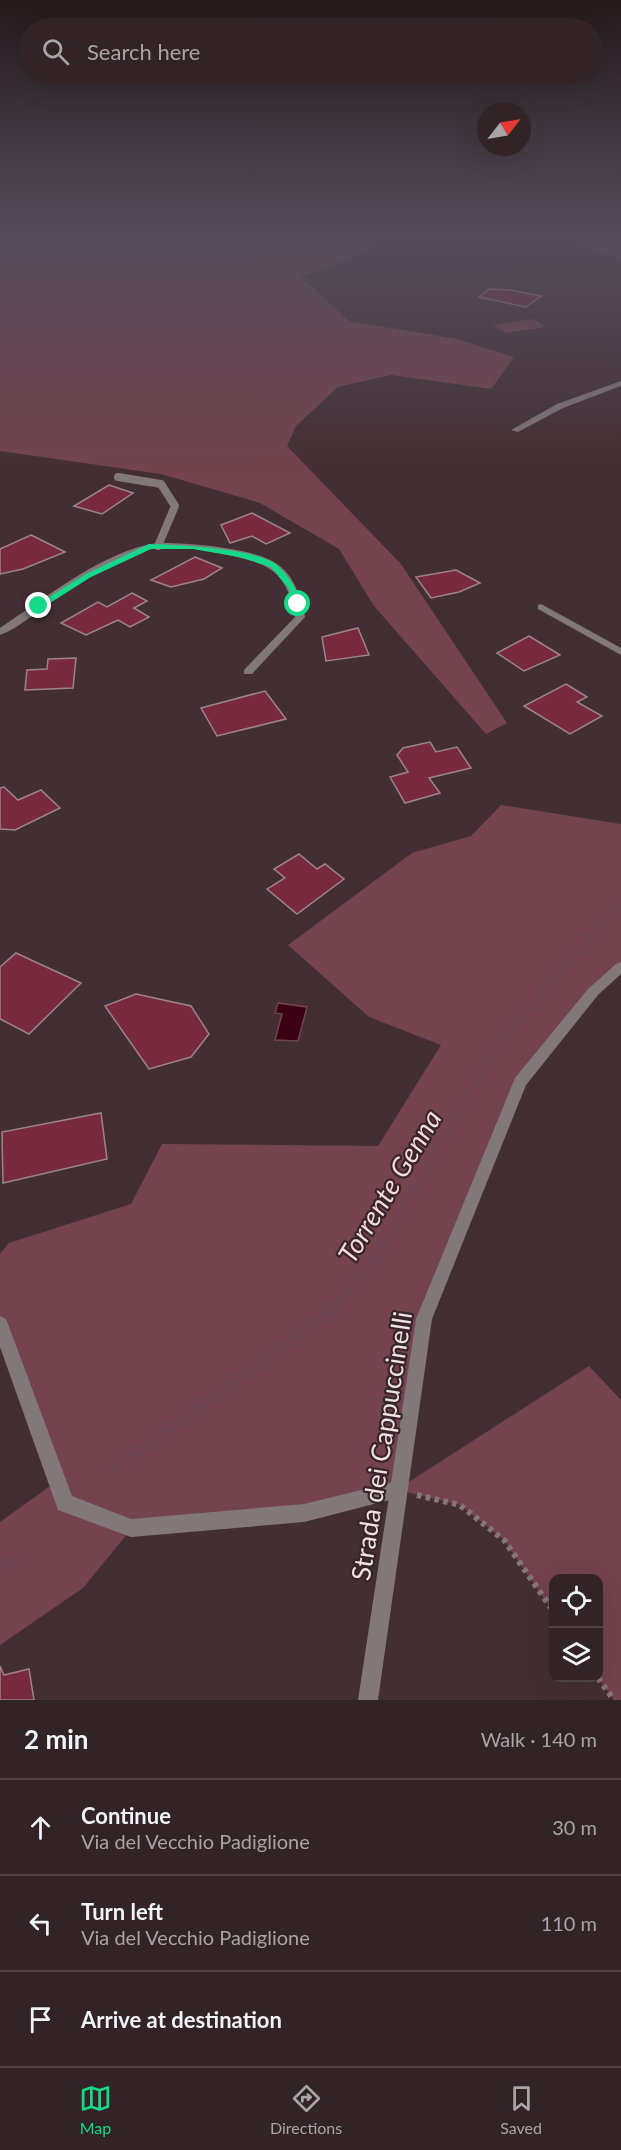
<!DOCTYPE html>
<html lang="en">
<head>
<meta charset="utf-8">
<style>
  body { margin:0; font-family:Lato,sans-serif; background:#3a2b2e; color:#f1f3f6 }
  .controls { position:absolute; right:18px; bottom:18px; display:grid; overflow:hidden; border-radius:12px; box-shadow:0 6px 24px #0002 }
  .controls button { width:54px; height:54px; display:grid; place-items:center; padding:0; border:0; border-bottom:2px solid #4d4043; background:#322326; color:#f1f3f6; font:30px sans-serif }
  .compass { position:absolute; left:477px; top:102px; width:54px; height:54px; border-radius:50%; background:#322326; box-shadow:0 6px 24px #0002; rotate:59deg }
  .stop { position:absolute; width:18px; height:18px; margin:-14px; border:4px solid #14d989; border-radius:50%; background:#fff }
  .stop.end { background:#14d989; border-color:#fff; box-shadow:0 2px 6px #0008 }
  .list { margin:0; padding:0; list-style:none }
  h2 { display:flex; justify-content:space-between; align-items:center; height:78px; margin:0; padding:0 24px; font-size:26px }
  h2 small { font-size:20px; font-weight:400; color:#a8a4a7 }
  .list li { display:grid; grid-template-columns:39px 1fr auto; gap:18px; align-items:center; box-sizing:border-box; height:96px; padding:0 24px; border-top:2px solid #4d4043 }
  .list b { display:block; font-size:22px; white-space:nowrap }
  .list p { margin:0; font-size:20px; white-space:nowrap; color:#a8a4a7 }
  .list em { font-size:20px; font-style:normal; color:#a8a4a7 }
  .icon { flex:none; width:33px; height:33px; fill:none; stroke:currentColor; stroke-width:2; stroke-linecap:round; stroke-linejoin:round }
  .map { position:relative; flex:none; width:621px; height:1700px; overflow:hidden }
  .search { position:absolute; background:#322326; box-shadow:0 6px 24px #0002; left:18px; right:18px; top:18px; height:66px; display:flex; align-items:center; gap:15px; box-sizing:border-box; padding:0 21px; border-radius:33px; color:#a8a4a7; font-size:22px }
  .sheet { height:366px; background:#322326 }
  nav { display:flex; justify-content:space-around; align-items:center; box-sizing:border-box; height:84px; border-top:2px solid #4d4043; background:#322326; font-size:16px; color:#a8a4a7 }
  nav a { display:grid; justify-items:center; gap:3px }
  nav .on { color:#14d989 }
  .map>svg:first-child { display:block }
  .green { fill:#74434d }
  .water { fill:#3b0014; stroke:#714452; stroke-width:1.5 }
  .lines { fill:none; stroke-linecap:round; stroke-linejoin:round }
  .stream-far1 { stroke:#714452; stroke-width:8 }
  .stream { stroke:#714452; stroke-width:10 }
  .building { fill:#78293d; stroke:#9b8487; stroke-width:1.5 }
  .path { stroke:#877679; stroke-width:6; stroke-dasharray:4.5 4.5; stroke-linecap:butt }
  .service { stroke:#827879; stroke-width:8 }
  .minor { fill:#827879; fill-rule:evenodd }
  .tertiary { fill:#827879; fill-rule:evenodd }
  .route { fill:#14d989 }
  .labels { text-anchor:middle; dominant-baseline:central; stroke-width:4.5; stroke-linejoin:round; paint-order:stroke }
  .near-street-label { font-size:26px; fill:#efe2e4; stroke:#382529 }
  .near-water-label { font-size:27px; font-style:italic; fill:#f5dbdf; stroke:#382529 }
</style>
</head>
<body>
<div class="map">
<svg width="621" height="1700" viewBox="0 0 621 1700">
  <rect width="100%" height="100%" fill="#432f33"/>
  <g class="green">
    <polygon points="0,235 387,235 355,257 301,277 349,321 457,339 514,357 491,389 391,375 338,387 296,426 287,446 401,564 507,723 486,734 374,606 339,549 260,503 161,474 0,451"/>
    <polygon points="557,235 621,235 621,259 565,240"/>
    <polygon points="534,319 546,327 505,333 493,325"/>
    <polygon points="501,805 621,824 621,967 520,1082 424,1319 398,1489 589,1366 621,1400 621,1700 614,1700 598,1678 598,1578 554,1578 553,1612 504,1540 460,1505 398,1490 304,1513 132,1528 83,1588 0,1645 0,1522 57,1481 0,1324 0,1254 9,1243 131,1204 162,1144 378,1146 441,1045 369,1017 288,945 412,853 471,836"/>
  </g>
  <polygon class="water" points="278,1003 307,1007 298,1041 275,1040 282,1014 275,1013"/>
  <g class="lines">
    <polyline class="stream-far1" points="383,1246 498,1043 621,901"/>
    <g class="stream">
      <polyline points="117,1469 333,1309 377,1257 384,1244"/>
      <polyline points="0,1574 16,1558"/>
    </g>
  </g>
  <g class="building">
    <polygon points="489,289 510,290 541,296 526,307 479,297"/>
    <polygon points="109,485 133,493 102,514 74,506"/>
    <polygon points="252,513 290,533 266,544 252,536 230,543 221,525"/>
    <polygon points="31,535 65,552 23,569 0,574 0,549"/>
    <polygon points="195,557 222,568 204,579 171,587 151,580"/>
    <polygon points="456,570 480,583 459,592 431,598 416,577"/>
    <polygon points="132,593 147,601 134,608 149,617 130,627 118,620 86,635 61,623 98,602 107,607"/>
    <polygon points="358,628 369,655 326,661 322,637"/>
    <polygon points="529,636 560,655 524,671 497,653"/>
    <polygon points="76,658 73,688 25,690 27,670 47,669 48,659"/>
    <polygon points="566,684 587,697 577,702 602,716 570,734 524,706"/>
    <polygon points="265,691 286,719 217,736 201,708"/>
    <polygon points="430,742 436,752 457,747 471,768 429,778 440,793 405,803 390,777 408,772 397,755 403,748"/>
    <polygon points="4,787 18,800 41,790 60,808 15,830 0,829 0,788"/>
    <polygon points="299,854 317,869 325,864 344,879 297,914 267,889 285,878 274,869"/>
    <polygon points="16,953 81,983 29,1034 0,1019 0,967"/>
    <polygon points="136,994 191,1006 209,1034 191,1057 149,1069 105,1006"/>
    <polygon points="101,1113 107,1159 3,1183 2,1132"/>
    <polygon points="0,1666 4,1675 29,1669 34,1700 0,1700"/>
  </g>
  <g class="lines">
    <g class="path">
      <polyline points="417,1495 460,1505 504,1540 554,1612"/>
      <polyline points="598,1678 614,1700"/>
    </g>
    <polyline class="service" points="118,477 161,484 175,506 158,546"/>
    <g class="minor">
      <polygon points="621,381 621,386 563,408 518,432 511,430 557,404"/>
      <path d="M 157,543 C 188,543 252,547 277,564 C 294,575 301,598 305,617 L 252,674 L 244,674 L 244,670 L 295,617 C 288,578 275,565 237,557 C 211,551 177,544 151,549 C 117,556 78,584 50,603 C 35,613 17,629 0,635 L 0,628 C 44,599 105,550 157,543 Z"/>
      <polygon points="541,604 621,648 621,655 538,609 538,605"/>
      <polygon points="0,1316 6,1319 8,1324 72,1496 131,1519 304,1504 398,1481 405,1484 407,1490 405,1496 304,1522 131,1537 58,1510 0,1347"/>
    </g>
    <polygon class="tertiary" points="621,962 621,974 598,995 526,1085 432,1319 378,1700 358,1700 416,1319 515,1078 588,989 616,964"/>
  </g>
  <linearGradient id="sky" x2="0" y2="1"><stop stop-color="#251a1c"/><stop offset="0.5" stop-color="#554d5b"/><stop offset="1" stop-color="#554d5b" stop-opacity="0"/></linearGradient>
  <rect width="621" height="473" fill="url(#sky)"/>
  <path class="route" d="M 149,544 C 178,545 256,548 277,565 C 289,576 297,589 302,604 L 295,606 L 289,589 L 271,567 L 239,557 L 193,549 L 151,549 L 91,577 L 42,608 L 35,606 L 86,574 Z"/>
  <g class="labels">
    <g class="near-street-label">
      <text transform="translate(381 1446) rotate(-81)">Strada dei Cappuccinelli</text>
    </g>
    <g class="near-water-label">
      <text transform="translate(389 1186) rotate(-59)">Torrente Genna</text>
    </g>
  </g>
</svg>
<div class="controls">
<button><svg class="icon" aria-label="locate" viewBox="0 0 24 24"><circle cx="12" cy="12" r="6"/><path d="M12 2v4M12 18v4M2 12h4M18 12h4"/></svg></button>
<button><svg class="icon" aria-label="layers" viewBox="0 0 24 24"><path d="M12 4l9 5-9 5-9-5zM3 14l9 5 9-5"/></svg></button>
</div>
<svg class="compass" viewBox="-18 -18 36 36"><path d="M0-13l5 13h-10z" fill="#e53935"/><path d="M0 13l5-13h-10z" fill="#a8a4a7"/></svg>
<div class="stop" style="left:298px;top:604px"></div>
<div class="stop end" style="left:39px;top:606px"></div>
<div class="search"><svg class="icon" aria-label="search" viewBox="0 0 24 24"><circle cx="10" cy="10" r="6"/><path d="M15 15l6 6"/></svg>Search here</div>
</div>
<section class="sheet">
<h2>2 min<small>Walk · 140 m</small></h2>
<ul class="list">
<li><svg class="icon" aria-label="ahead" viewBox="0 0 24 24"><path d="M12 20V5M6 11l6-6 6 6"/></svg><div><b>Continue</b><p>Via del Vecchio Padiglione</p></div><em>30 m</em></li>
<li><svg class="icon" aria-label="left" viewBox="0 0 24 24"><path d="M17 20v-9H6M10 6l-5 5 5 5"/></svg><div><b>Turn left</b><p>Via del Vecchio Padiglione</p></div><em>110 m</em></li>
<li><svg class="icon" aria-label="arrive" viewBox="0 0 24 24"><path d="M6 21V4h12l-3 4 3 4H6"/></svg><div><b>Arrive at destination</b></div></li>
</ul>
</section>
<nav>
<a class="on"><svg class="icon" aria-label="map" viewBox="0 0 24 24"><path d="M3 6l6-2 6 2 6-2v14l-6 2-6-2-6 2zM9 4v14M15 6v14"/></svg>Map</a>
<a><svg class="icon" aria-label="directions" viewBox="0 0 24 24"><path d="M12 3l9 9-9 9-9-9zM9 14v-3h6M13 9l2 2-2 2"/></svg>Directions</a>
<a><svg class="icon" aria-label="saved" viewBox="0 0 24 24"><path d="M7 4h10v16l-5-4-5 4z"/></svg>Saved</a>
</nav>
</body>
</html>
